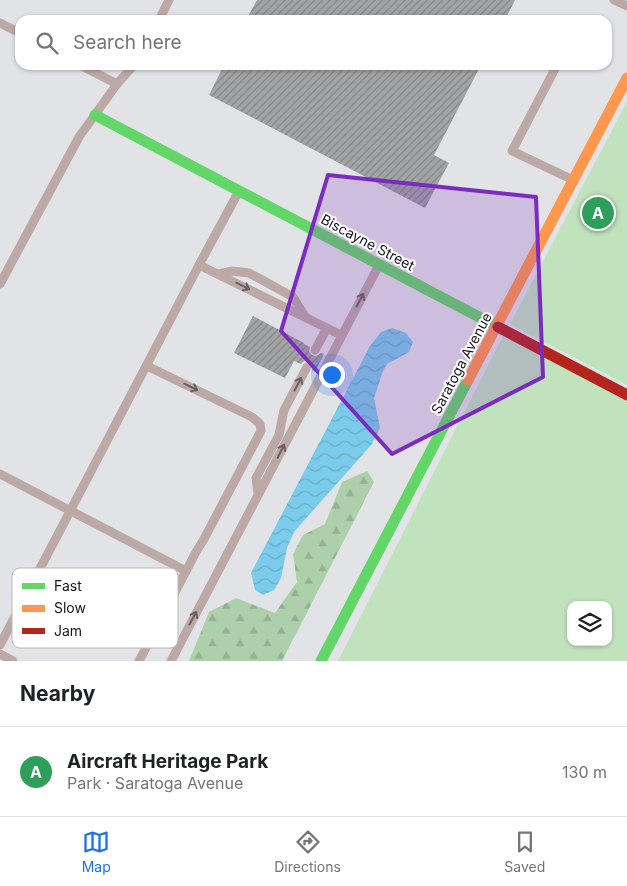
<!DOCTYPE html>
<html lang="en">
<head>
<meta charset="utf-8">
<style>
  body { margin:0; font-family:Inter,sans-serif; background:#f6f6f6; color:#202124 }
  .controls { position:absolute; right:15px; bottom:15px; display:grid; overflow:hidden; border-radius:10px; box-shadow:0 1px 4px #0004 }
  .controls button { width:45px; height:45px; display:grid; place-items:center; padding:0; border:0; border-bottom:1px solid #e0e0e0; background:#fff; color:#202124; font:25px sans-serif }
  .you { position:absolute; left:331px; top:374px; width:18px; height:18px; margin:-12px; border:4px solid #fff; border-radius:50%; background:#1a73e8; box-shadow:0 0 0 8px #1a73e833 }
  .badge { display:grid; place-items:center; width:32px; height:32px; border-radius:50%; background:#1a73e8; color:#fff; font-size:16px; font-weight:700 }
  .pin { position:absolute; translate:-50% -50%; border:2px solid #fff; box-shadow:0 1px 5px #0006 }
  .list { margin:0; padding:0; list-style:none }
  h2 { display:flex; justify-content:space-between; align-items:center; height:65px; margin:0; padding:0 20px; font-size:21px }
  h2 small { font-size:16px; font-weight:400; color:#757577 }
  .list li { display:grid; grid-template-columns:32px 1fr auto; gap:15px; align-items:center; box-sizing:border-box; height:90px; padding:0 20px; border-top:1px solid #e0e0e0 }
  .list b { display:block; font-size:19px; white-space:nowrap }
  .list p { margin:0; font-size:16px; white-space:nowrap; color:#757577 }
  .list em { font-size:16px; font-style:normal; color:#757577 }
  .icon { flex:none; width:28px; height:28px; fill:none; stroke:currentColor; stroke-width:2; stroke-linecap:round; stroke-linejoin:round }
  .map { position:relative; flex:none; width:627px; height:661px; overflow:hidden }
  .search { position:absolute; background:#fff; box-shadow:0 1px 4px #0004; left:15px; right:15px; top:15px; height:55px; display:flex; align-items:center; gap:12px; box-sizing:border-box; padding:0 18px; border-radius:15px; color:#757577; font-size:19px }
  .sheet { height:155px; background:#fff }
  nav { display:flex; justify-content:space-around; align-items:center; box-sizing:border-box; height:70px; border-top:1px solid #e0e0e0; background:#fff; font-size:14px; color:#757577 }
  nav a { display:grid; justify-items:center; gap:2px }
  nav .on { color:#1a73e8 }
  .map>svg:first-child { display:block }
  .green { fill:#c0e2bd; fill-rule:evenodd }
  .forest { fill:url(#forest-firs) }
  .water { fill:url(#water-waves) }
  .building { fill:url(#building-hatch) }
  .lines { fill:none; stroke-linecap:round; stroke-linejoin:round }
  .lane { stroke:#bca9a5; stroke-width:9 }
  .fast { stroke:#63d668; stroke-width:11 }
  .slow { stroke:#ff974d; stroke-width:11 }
  .jam { stroke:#b3261e; stroke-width:11 }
  .oneway { stroke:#69605f }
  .marked { fill:#7b2cbf; fill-opacity:0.2; stroke:#7b2cbf; stroke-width:4; stroke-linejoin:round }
  .labels { text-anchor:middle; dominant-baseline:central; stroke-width:4; stroke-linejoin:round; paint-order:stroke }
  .street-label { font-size:14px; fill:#161719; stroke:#fff }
  .key { fill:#fff; stroke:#b9b9ba; stroke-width:1 }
  .key-label { font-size:14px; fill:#161719 }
</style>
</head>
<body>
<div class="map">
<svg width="627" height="661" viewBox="0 0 627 661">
  <defs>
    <pattern id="forest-firs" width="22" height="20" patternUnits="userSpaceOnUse" patternTransform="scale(1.25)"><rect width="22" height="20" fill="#add0aa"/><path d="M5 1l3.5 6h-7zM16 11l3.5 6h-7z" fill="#94b292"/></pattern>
    <pattern id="water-waves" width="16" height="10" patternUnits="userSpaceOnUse" patternTransform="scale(1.25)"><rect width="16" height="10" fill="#7accea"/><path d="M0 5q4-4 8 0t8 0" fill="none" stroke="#69aec8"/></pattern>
    <pattern id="building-hatch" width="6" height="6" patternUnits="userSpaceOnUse" patternTransform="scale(1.25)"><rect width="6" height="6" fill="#a3a4a6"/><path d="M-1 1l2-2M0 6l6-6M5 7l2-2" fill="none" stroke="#848586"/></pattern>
  </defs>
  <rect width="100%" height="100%" fill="#e2e3e6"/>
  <g class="green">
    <polygon points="627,102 627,385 510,324"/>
    <path d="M 503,336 L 627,400 L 627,661 L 338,661 ZM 571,605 L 608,605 L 608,642 L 571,642 Z"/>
  </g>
  <polygon class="forest" points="367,471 374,482 282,661 189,661 209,612 236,598 275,613 297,582 293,554 303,535 325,524 342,482"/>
  <polygon class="water" points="392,328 406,333 413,342 409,352 387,364 383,371 374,398 380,428 372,444 294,532 287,548 281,578 274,590 263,595 255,590 251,573 370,346 381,332"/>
  <g class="building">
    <polygon points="257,0 515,0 505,20 246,20"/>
    <polygon points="224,65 481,65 434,155 449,163 425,208 209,95"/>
    <polygon points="253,316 304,343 304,344 310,347 309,351 312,355 316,356 321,353 324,354 315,372 312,370 313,364 309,361 304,361 301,364 294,361 285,378 234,353"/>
  </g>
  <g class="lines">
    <g class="lane">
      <polyline points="614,0 627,6"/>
      <polyline points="159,20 169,0"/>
      <polyline points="0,23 20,33"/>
      <polyline points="80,65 117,84"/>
      <polyline points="557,65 512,151 571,179"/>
      <polyline points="199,265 341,335"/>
      <polyline points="219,274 232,271 249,273 264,281 293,297 306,318"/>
      <polyline points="0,284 79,137 117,84 134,65"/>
      <polyline points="315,350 327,328"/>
      <polyline points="0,474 186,571"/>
      <polyline points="258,494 256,478 279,435 284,410 307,367"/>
      <polyline points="0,645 199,265 239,191"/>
      <polyline points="0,654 13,661"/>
      <polyline points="139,661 196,552 204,539 261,431 260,424 252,417 147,366"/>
      <polyline points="171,661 379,265"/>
    </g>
    <g class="fast">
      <polyline points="95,115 498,327"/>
      <polyline points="321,661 468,380"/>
    </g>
    <polyline class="slow" points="468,380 627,78"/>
    <polyline class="jam" points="498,327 627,395"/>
  </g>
  <defs><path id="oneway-shaft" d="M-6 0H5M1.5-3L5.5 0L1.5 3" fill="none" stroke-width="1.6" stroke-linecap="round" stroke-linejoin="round" transform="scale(1.25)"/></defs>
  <g class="oneway">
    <use href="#oneway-shaft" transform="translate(243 286) rotate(27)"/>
    <use href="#oneway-shaft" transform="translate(360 300) rotate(-62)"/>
    <use href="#oneway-shaft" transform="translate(298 384) rotate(-62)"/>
    <use href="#oneway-shaft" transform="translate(191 387) rotate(26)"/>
    <use href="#oneway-shaft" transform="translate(281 451) rotate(-63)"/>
    <use href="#oneway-shaft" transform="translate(193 618) rotate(-62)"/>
  </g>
  <path class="marked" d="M 328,175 L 536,197 L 543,377 L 392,454 L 281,331 Z"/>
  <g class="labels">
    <g class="street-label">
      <text transform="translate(368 242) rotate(28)">Biscayne Street</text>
      <text transform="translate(461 363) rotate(-62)">Saratoga Avenue</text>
    </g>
  </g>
  <rect x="12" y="568" width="166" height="80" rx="8" class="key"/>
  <rect x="22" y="583" width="23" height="6" fill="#63d668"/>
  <rect x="22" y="605" width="23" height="7" fill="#ff974d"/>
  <rect x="22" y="628" width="23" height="6" fill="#b3261e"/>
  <g class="key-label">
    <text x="54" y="591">Fast</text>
    <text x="54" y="613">Slow</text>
    <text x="54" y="636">Jam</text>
  </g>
</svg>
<div class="controls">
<button><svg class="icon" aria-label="layers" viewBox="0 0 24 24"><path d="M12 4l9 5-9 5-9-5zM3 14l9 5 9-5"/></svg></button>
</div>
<div class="you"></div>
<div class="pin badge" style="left:598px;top:213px;background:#2e9e5b">A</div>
<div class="search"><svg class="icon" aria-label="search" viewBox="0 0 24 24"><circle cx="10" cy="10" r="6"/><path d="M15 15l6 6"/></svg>Search here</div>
</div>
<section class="sheet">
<h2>Nearby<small></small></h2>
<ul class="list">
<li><span class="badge" style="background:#2e9e5b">A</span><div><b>Aircraft Heritage Park</b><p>Park · Saratoga Avenue</p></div><em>130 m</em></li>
</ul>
</section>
<nav>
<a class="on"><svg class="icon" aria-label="map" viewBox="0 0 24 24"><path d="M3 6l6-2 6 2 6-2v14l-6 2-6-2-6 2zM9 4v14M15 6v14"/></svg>Map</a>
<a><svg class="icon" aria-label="directions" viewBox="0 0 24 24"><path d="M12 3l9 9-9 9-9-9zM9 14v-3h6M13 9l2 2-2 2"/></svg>Directions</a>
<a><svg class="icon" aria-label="saved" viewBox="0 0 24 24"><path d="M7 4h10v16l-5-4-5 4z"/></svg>Saved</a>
</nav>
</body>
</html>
